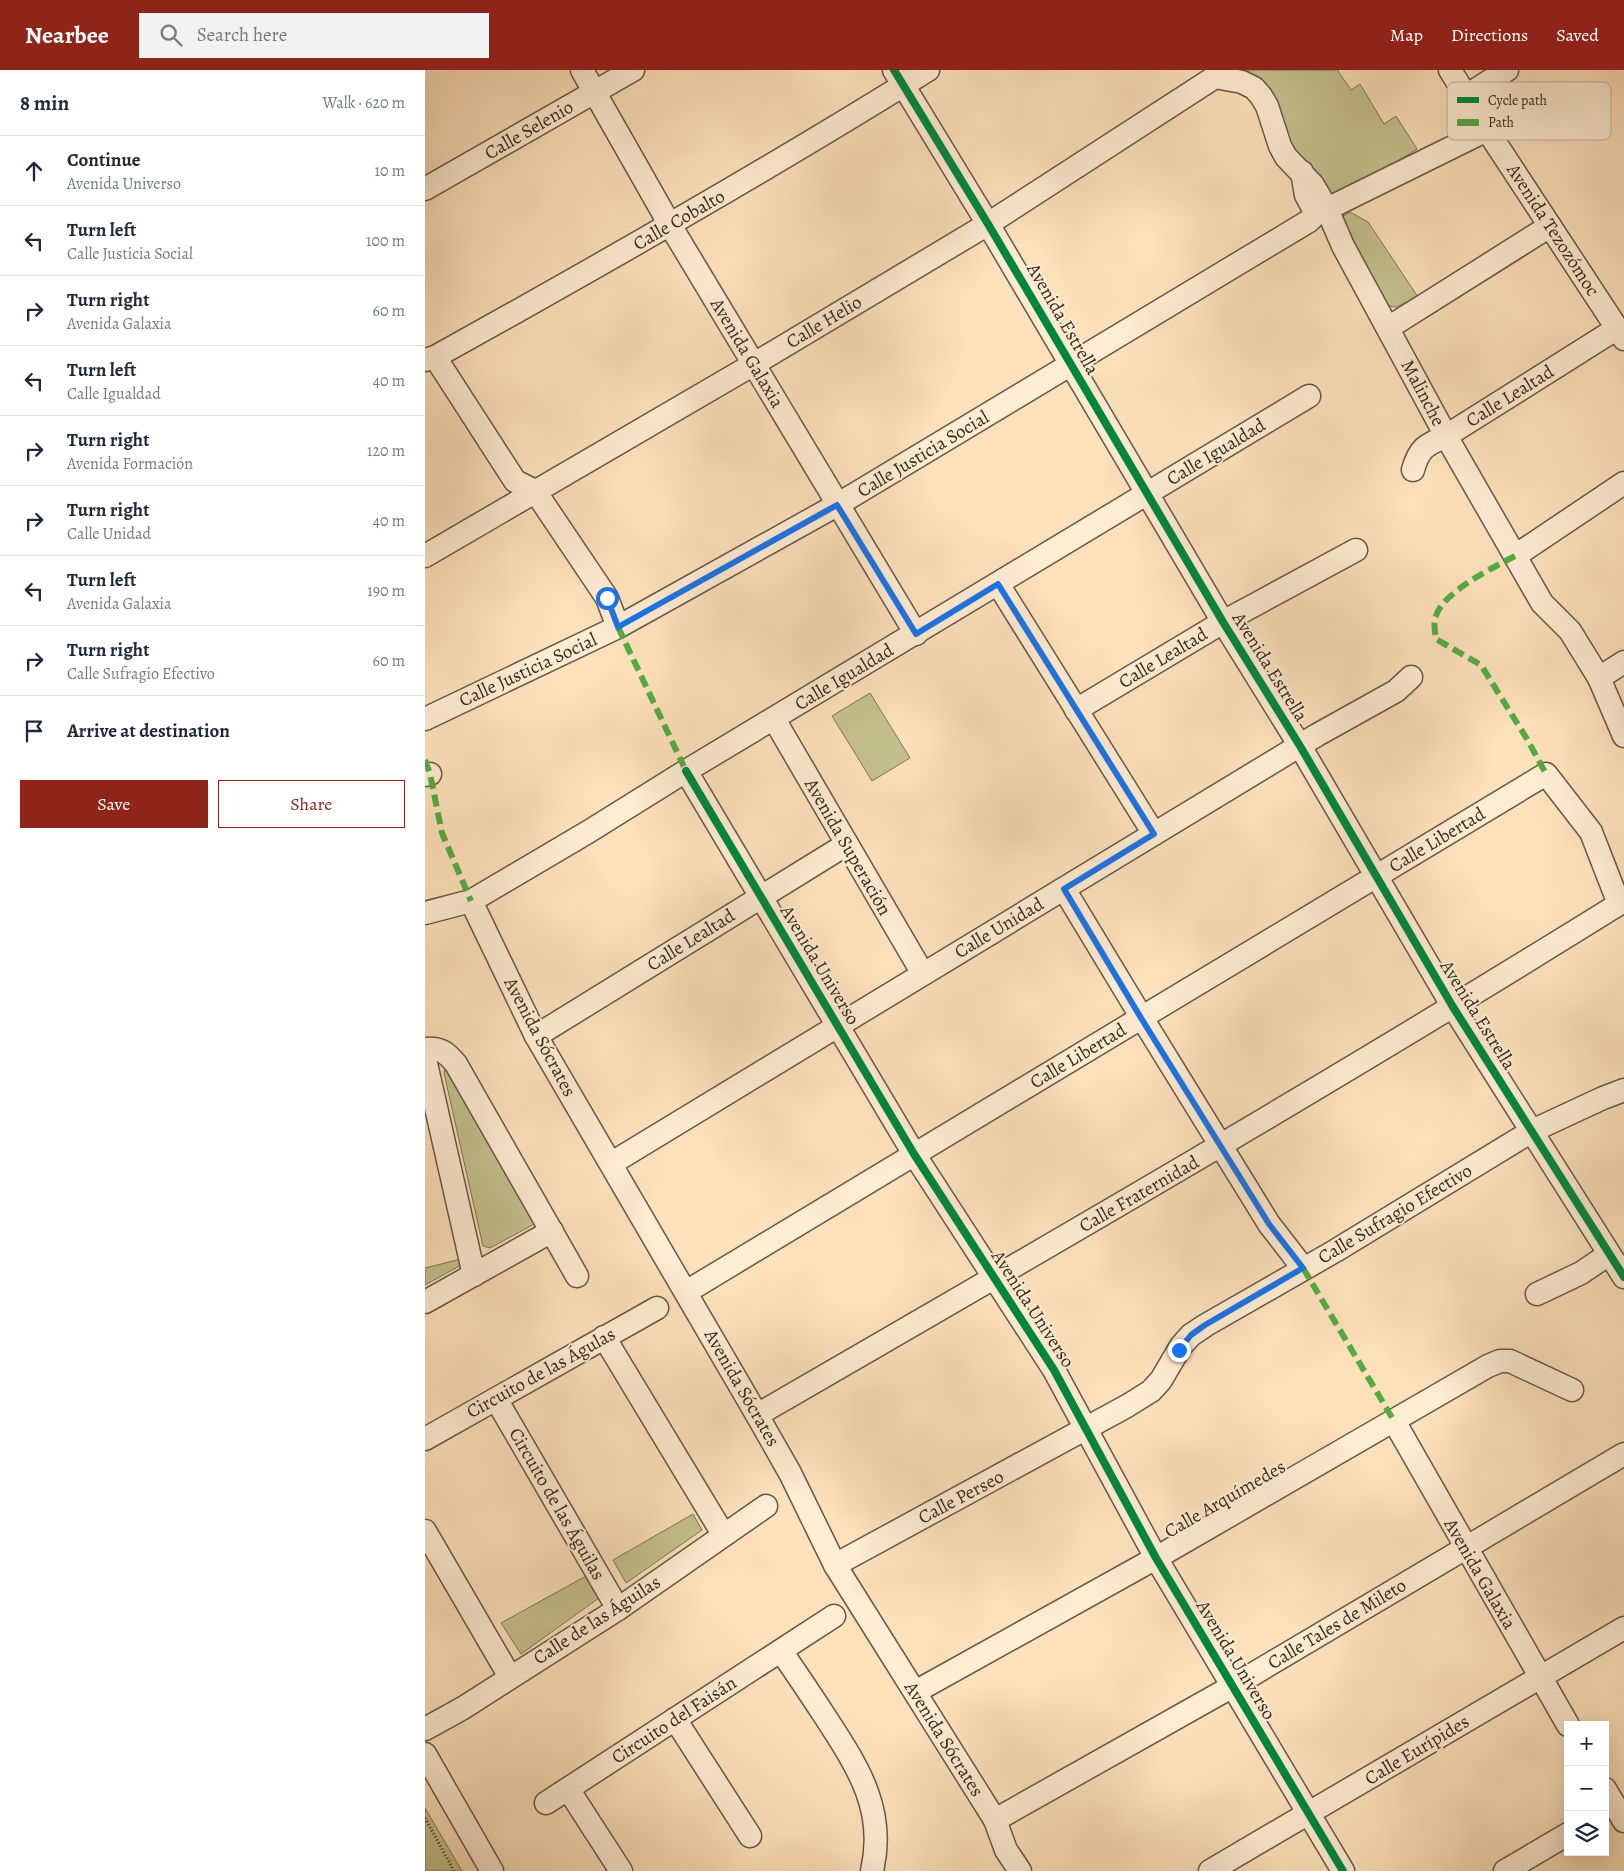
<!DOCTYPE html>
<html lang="en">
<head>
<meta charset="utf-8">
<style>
  body { margin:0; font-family:Alegreya,serif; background:#f2f2f3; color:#1f2937 }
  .controls { position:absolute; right:15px; bottom:15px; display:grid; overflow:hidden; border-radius:0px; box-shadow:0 5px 20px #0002 }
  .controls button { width:45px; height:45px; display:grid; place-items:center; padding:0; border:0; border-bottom:1px solid #e0e1e3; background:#fff; color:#1f2937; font:25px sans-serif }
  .stop { position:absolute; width:15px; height:15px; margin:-11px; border:4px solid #1a73e8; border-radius:50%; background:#fff }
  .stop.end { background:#1a73e8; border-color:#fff; box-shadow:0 1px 5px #0008 }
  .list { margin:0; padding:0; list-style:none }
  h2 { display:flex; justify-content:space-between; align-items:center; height:65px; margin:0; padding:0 20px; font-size:21px }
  h2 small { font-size:16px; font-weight:400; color:#747a83 }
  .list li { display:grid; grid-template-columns:32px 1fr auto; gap:15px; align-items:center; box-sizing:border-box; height:70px; padding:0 20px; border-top:1px solid #e0e1e3 }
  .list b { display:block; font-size:19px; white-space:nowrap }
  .list p { margin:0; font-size:16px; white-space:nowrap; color:#747a83 }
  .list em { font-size:16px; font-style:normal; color:#747a83 }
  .actions { display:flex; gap:10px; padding:15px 20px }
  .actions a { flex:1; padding:11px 0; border:1px solid #8f2418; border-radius:0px; text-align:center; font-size:18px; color:#8f2418 }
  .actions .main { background:#8f2418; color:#fff }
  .icon { flex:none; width:28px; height:28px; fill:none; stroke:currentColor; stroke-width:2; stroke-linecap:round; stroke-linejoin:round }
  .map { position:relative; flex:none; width:1199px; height:1801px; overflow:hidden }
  header { display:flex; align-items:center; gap:30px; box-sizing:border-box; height:70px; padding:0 25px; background:#8f2418; color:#fff }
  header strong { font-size:24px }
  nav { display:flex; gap:28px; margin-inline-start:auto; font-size:18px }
  .search { width:350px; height:45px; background:#f2f2f3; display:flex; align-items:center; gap:12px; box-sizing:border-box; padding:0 18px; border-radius:0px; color:#747a83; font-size:19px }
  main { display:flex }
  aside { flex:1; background:#fff }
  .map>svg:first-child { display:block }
  .green { fill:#c4c18d; stroke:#7d7556 }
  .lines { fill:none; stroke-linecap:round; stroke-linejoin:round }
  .minor-casing { stroke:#685745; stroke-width:25 }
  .path { stroke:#36291e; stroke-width:3; stroke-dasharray:1 2.5; stroke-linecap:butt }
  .minor { stroke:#feecd3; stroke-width:22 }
  .quiet { stroke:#55ab43; stroke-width:6; stroke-dasharray:12 6; stroke-linecap:butt }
  .cycleway-casing { stroke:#feecd3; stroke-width:11 }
  .cycleway { stroke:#00873e; stroke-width:8 }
  .route { stroke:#1a73e8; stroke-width:6 }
  .labels { text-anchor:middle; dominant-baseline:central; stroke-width:4; stroke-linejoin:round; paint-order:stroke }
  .street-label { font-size:19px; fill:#36291e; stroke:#feecd3 }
  .key { fill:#feecd3; stroke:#c2b29d; stroke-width:1 }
  .key-label { font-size:14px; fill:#36291e }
</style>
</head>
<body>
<header>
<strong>Nearbee</strong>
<div class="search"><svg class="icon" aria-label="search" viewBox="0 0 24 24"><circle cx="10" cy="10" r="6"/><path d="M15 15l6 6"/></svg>Search here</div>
<nav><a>Map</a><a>Directions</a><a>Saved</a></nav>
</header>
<main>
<aside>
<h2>8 min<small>Walk · 620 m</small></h2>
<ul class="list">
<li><svg class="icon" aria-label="ahead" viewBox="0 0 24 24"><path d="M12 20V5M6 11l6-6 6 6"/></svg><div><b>Continue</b><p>Avenida Universo</p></div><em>10 m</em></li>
<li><svg class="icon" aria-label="left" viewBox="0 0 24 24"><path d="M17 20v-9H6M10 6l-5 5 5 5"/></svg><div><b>Turn left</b><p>Calle Justicia Social</p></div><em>100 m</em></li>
<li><svg class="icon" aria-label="right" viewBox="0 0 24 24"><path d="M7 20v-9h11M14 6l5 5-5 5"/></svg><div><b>Turn right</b><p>Avenida Galaxia</p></div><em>60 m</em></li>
<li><svg class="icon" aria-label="left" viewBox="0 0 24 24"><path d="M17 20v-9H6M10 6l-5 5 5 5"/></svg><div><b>Turn left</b><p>Calle Igualdad</p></div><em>40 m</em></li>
<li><svg class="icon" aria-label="right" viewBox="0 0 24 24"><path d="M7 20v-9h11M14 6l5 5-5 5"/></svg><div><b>Turn right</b><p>Avenida Formación</p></div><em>120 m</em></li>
<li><svg class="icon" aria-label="right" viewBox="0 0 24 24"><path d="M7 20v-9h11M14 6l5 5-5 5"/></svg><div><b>Turn right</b><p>Calle Unidad</p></div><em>40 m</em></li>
<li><svg class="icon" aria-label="left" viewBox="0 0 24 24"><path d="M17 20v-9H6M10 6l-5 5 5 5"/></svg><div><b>Turn left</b><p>Avenida Galaxia</p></div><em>190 m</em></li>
<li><svg class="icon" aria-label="right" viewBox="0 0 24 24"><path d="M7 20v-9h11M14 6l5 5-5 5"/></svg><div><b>Turn right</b><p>Calle Sufragio Efectivo</p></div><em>60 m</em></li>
<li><svg class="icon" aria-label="arrive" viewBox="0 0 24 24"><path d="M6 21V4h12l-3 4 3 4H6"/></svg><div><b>Arrive at destination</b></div></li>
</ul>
<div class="actions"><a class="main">Save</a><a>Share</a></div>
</aside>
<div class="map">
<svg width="1199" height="1801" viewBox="0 0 1199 1801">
  <rect width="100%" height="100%" fill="#fde1bb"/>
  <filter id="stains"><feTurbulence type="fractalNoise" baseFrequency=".004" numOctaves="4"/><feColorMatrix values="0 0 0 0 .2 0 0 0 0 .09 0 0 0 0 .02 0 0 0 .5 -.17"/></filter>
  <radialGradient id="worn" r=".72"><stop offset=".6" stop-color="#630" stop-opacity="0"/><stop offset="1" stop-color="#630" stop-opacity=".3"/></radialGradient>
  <g class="green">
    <polygon points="814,0 914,0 913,1 926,20 935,14 959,54 971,46 992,79 905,134 877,95 831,10"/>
    <polygon points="925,142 943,152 993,227 971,237 957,236 911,150"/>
    <polygon points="445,623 485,688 447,711 407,646"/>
    <polygon points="20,996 113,1152 65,1178 58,1176 19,1003"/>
    <polygon points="36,1189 38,1194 0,1215 0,1198"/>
    <polygon points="268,1444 277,1460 201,1513 188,1490"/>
    <polygon points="161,1506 174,1528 96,1584 76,1553"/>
    <polygon points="0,1738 37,1801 0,1801"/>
  </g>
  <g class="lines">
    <defs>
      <g id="minor">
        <polyline points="157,0 245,155 491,564"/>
        <polyline points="469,0 563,154 798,552 875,676 1028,937 1199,1207"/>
        <polyline points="1025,0 1062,60 1199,269"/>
        <polyline points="790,7 817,12 829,18 836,26 842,36 855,76 861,87 888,115 902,139 918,176 1021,366 1117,533 1145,561 1174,608 1199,666"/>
        <polyline points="1041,26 1082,0"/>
        <polyline points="0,119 208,0"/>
        <polyline points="902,139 1062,60"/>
        <polyline points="963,258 1125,156"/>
        <polyline points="10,287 90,411 110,421 182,528 193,557"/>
        <path d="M 0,290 L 10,287 C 176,195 341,101 503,0"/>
        <path d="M 988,400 C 994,378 1001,375 1021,366 L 1191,259"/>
        <polyline points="0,486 329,294 563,154 790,7"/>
        <polyline points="1090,486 1199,413"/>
        <polyline points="573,514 729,764"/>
        <polyline points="1174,608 1199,592"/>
        <polyline points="651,640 798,552 931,480"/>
        <polyline points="0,649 193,557 412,435 884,151 889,146 888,138 881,125 877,102"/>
        <polyline points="349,649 498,904"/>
        <polyline points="261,701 489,1084 629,1300 731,1488 918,1801"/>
        <polyline points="0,705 5,704"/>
        <polyline points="639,819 717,948 844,1154 878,1198"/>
        <polyline points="46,831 111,966 332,1345 365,1403 410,1495 570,1750 581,1780 595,1801"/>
        <polyline points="0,843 46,831 163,762 261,701 884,326"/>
        <polyline points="111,966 422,774"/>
        <path d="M 0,979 C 15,977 22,983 31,994 L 152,1206"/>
        <polyline points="0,989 49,1205"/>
        <polyline points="187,1093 892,665 971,621 986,607"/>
        <polyline points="261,1222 1121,704 1166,762 1194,834"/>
        <polyline points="1112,1224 1156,1203 1184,1184"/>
        <polyline points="0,1232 127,1161"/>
        <polyline points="179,1267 298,1464"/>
        <polyline points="71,1329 193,1539"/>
        <path d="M 332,1345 C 621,1178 910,1011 1194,834 L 1199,827"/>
        <polyline points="969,1351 1143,1655"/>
        <polyline points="0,1369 232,1238"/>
        <polyline points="0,1461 85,1607"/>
        <polyline points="410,1495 702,1336 726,1321 736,1310 756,1276 766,1265 781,1255 910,1181 1107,1061 1178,1028 1199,1020"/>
        <path d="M 356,1581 C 372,1604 388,1628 403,1651 C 434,1699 461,1741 447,1801"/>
        <polyline points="490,1622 731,1488 1063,1296 1075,1291 1085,1291 1147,1320"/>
        <polyline points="250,1649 325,1766"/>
        <polyline points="0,1659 38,1638 193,1539 341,1436"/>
        <polyline points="0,1684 67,1801"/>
        <polyline points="143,1719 196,1801"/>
        <polyline points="1180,1719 1199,1751"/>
        <polyline points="121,1733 409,1546"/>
        <polyline points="570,1750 808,1616 1199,1384"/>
        <polyline points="785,1801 1199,1558"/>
        <polyline points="1080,1801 1143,1764"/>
      </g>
    </defs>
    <use href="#minor" class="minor-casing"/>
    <polyline class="path" points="0,1748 29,1801"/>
    <use href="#minor" class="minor"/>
    <g class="quiet">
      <path d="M 1090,486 C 1069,497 1018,522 1011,546 C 1008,553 1010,562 1011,569 L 1056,595 L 1102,669 L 1121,704"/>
      <polyline points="193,557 261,701"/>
      <polyline points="0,690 5,704 17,763 46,831"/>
      <polyline points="878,1198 969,1351"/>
    </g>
    <defs>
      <g id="cycleway">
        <polyline points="469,0 563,154 798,552 875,676 1028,937 1199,1207"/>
        <polyline points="261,701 489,1084 629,1300 731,1488 918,1801"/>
      </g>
    </defs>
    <use href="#cycleway" class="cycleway-casing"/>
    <use href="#cycleway" class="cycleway"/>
  </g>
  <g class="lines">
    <polyline class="route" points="182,528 193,557 412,435 491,564 573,514 729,764 639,819 716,948 844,1154 878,1198 780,1255 766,1265 754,1280"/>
  </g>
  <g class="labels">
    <g class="street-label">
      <text transform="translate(104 60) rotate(-30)">Calle Selenio</text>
      <text transform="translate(254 150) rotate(-30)">Calle Cobalto</text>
      <text transform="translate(1128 160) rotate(57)">Avenida Tezozómoc</text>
      <text transform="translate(638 249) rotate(60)">Avenida Estrella</text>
      <text transform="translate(399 252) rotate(-31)">Calle Helio</text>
      <text transform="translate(322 283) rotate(59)">Avenida Galaxia</text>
      <text transform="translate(998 323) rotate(62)">Malinche</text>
      <text transform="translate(1085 326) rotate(-32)">Calle Lealtad</text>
      <text transform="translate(791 382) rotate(-31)">Calle Igualdad</text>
      <text transform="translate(498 384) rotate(-31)">Calle Justicia Social</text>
      <text transform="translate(738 588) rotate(-31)">Calle Lealtad</text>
      <text transform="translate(845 597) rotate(58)">Avenida Estrella</text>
      <text transform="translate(103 600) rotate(-25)">Calle Justicia Social</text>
      <text transform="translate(419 607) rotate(-31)">Calle Igualdad</text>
      <text transform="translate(1012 770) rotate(-31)">Calle Libertad</text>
      <text transform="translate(423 777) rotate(60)">Avenida Superación</text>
      <text transform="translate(574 858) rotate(-31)">Calle Unidad</text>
      <text transform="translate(266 870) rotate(-32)">Calle Lealtad</text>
      <text transform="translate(395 895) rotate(59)">Avenida Universo</text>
      <text transform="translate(1053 945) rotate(58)">Avenida Estrella</text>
      <text transform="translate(115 967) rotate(62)">Avenida Sócrates</text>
      <text transform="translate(653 986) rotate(-31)">Calle Libertad</text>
      <text transform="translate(714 1124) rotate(-30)">Calle Fraternidad</text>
      <text transform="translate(970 1144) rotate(-31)">Calle Sufragio Efectivo</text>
      <text transform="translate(608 1239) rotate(57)">Avenida Universo</text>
      <text transform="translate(116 1303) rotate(-29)">Circuito de las Águlas</text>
      <text transform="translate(317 1318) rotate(60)">Avenida Sócrates</text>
      <text transform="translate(536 1427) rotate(-28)">Calle Perseo</text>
      <text transform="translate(800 1429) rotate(-30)">Calle Arquímedes</text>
      <text transform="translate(132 1434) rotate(60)">Circuito de las Águilas</text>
      <text transform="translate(1055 1504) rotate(60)">Avenida Galaxia</text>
      <text transform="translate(172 1550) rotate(-33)">Calle de las Águilas</text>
      <text transform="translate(912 1554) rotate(-31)">Calle Tales de Mileto</text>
      <text transform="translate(811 1590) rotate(59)">Avenida Universo</text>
      <text transform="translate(249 1650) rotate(-33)">Circuito del Faisán</text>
      <text transform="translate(519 1669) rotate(58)">Avenida Sócrates</text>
      <text transform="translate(992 1680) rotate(-31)">Calle Eurípides</text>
    </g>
  </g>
  <rect x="1022" y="12" width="164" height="58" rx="8" class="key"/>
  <rect x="1032" y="27" width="22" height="6" fill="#00873e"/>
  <rect x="1032" y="49" width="22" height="7" fill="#55ab43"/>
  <g class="key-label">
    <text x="1063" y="35">Cycle path</text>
    <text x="1063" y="57">Path</text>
  </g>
  <rect width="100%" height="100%" filter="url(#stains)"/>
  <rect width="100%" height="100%" fill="url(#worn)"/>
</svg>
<div class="controls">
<button>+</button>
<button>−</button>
<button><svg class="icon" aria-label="layers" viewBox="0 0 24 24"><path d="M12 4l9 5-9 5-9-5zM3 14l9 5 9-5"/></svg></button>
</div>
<div class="stop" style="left:182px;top:528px"></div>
<div class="stop end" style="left:754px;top:1280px"></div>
</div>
</main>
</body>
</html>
